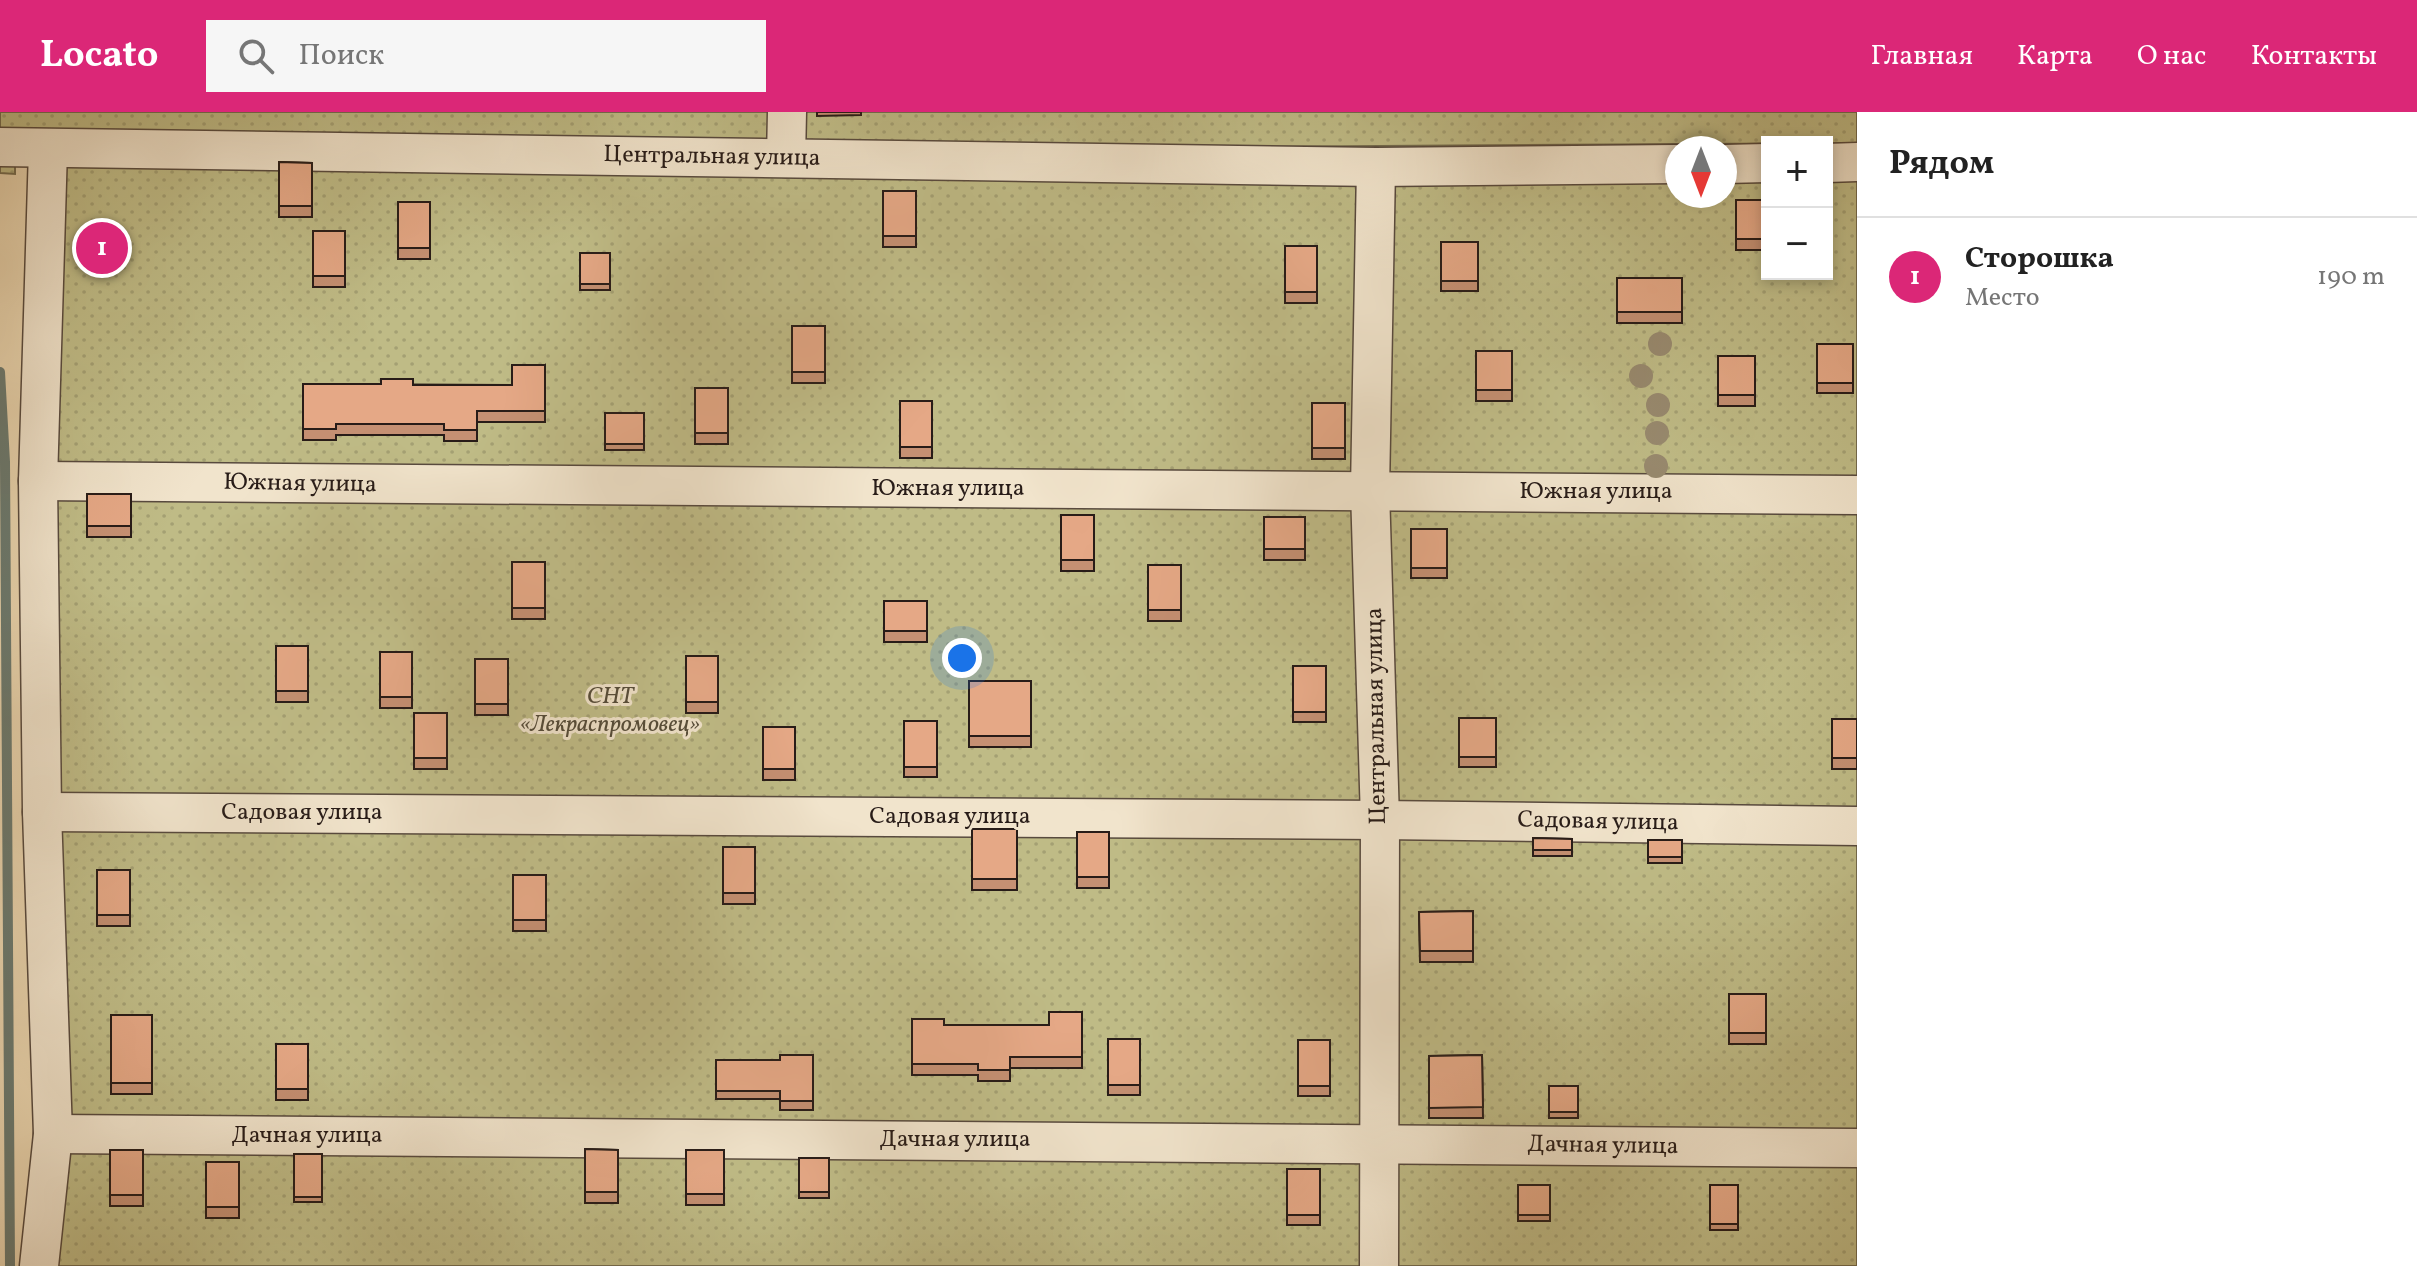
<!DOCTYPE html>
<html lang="ru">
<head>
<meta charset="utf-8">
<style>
  body { margin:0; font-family:Vollkorn,serif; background:#f6f6f6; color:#222 }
  .controls { position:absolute; right:24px; top:24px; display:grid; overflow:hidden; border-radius:0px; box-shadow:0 4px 12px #0003 }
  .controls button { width:72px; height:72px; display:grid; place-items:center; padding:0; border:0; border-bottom:2px solid #e0e0e0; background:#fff; color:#222; font:40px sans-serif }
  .compass { position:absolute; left:1665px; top:24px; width:72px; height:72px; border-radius:50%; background:#fff; box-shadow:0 4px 12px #0003; rotate:180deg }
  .you { position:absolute; left:962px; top:546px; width:28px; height:28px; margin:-20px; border:6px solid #fff; border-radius:50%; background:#1a73e8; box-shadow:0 0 0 12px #1a73e833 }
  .badge { display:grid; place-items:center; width:52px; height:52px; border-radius:50%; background:#db2777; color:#fff; font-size:26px; font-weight:700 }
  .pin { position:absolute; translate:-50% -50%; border:4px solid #fff; box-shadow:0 2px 8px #0006 }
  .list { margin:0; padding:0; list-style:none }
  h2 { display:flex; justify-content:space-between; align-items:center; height:104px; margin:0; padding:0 32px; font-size:34px }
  h2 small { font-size:26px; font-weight:400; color:#767676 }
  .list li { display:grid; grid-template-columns:52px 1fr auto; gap:24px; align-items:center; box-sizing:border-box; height:120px; padding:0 32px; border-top:2px solid #e0e0e0 }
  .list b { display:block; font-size:30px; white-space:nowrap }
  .list p { margin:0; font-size:26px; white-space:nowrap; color:#767676 }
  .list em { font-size:26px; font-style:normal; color:#767676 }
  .icon { flex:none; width:44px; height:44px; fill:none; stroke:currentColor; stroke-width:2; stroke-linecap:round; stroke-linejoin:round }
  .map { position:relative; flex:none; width:1857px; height:1154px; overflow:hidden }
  header { display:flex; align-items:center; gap:48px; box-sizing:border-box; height:112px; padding:0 40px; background:#db2777; color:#fff }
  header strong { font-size:38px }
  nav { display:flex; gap:44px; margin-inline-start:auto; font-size:28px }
  .search { width:560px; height:72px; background:#f6f6f6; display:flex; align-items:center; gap:20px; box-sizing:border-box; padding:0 28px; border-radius:0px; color:#767676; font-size:30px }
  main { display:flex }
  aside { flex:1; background:#fff }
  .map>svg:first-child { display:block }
  .green { fill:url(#green-dots); stroke:#746c4f; stroke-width:2 }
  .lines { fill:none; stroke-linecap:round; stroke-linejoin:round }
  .stream { stroke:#6b7a70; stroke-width:10 }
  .minor-casing { stroke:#584a3e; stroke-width:41 }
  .minor { stroke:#f1e4cc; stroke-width:38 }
  .tree { fill:#988a6f }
  .wall { fill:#c59073; stroke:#281c18; stroke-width:2 }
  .building { fill:#e5a886; stroke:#281c18; stroke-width:2 }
  .labels { text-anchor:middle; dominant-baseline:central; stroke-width:6; stroke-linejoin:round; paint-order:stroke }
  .street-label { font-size:24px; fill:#281c18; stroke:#f1e4cc }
  .park-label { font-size:24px; font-style:italic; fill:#554c39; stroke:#f1e4cc }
</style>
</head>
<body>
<header>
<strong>Locato</strong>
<div class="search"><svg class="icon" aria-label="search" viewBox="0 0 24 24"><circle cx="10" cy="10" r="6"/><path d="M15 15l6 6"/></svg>Поиск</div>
<nav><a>Главная</a><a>Карта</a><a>О нас</a><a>Контакты</a></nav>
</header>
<main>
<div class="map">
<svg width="1857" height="1154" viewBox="0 0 1857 1154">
  <defs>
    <pattern id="green-dots" width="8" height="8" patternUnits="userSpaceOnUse" patternTransform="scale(2)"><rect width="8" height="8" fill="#bfbb86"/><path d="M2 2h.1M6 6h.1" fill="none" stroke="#a4a073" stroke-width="1.8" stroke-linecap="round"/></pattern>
  </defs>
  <rect width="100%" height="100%" fill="#ead6b0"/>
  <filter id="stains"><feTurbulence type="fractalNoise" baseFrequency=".0025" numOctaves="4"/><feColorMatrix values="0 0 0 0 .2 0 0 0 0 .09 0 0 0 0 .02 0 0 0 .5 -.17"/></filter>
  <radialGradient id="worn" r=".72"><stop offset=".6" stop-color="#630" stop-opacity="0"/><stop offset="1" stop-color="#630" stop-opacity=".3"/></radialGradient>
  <g class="green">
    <polygon points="0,0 1857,0 1857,31 1072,36 15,31 15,62 0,61"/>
    <polygon points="48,37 1677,52 1677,84 1725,84 1725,52 1767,51 1767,162 1827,162 1827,51 1857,50 1857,1154 39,1154"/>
  </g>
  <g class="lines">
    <polyline class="stream" points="0,260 5,350 10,1154"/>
    <defs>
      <g id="minor">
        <polyline points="0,35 1376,55 1677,52"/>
        <polyline points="786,46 787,0"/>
        <polyline points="1827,51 1857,50"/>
        <polyline points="1725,52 1767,51"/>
        <polyline points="1376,55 1370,378 1380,708 1379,1154"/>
        <polyline points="38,369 1857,383"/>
        <polyline points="42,700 1380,708 1857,714"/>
        <polyline points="53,1022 1857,1036"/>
        <polyline points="39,1154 53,1022 42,700 38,369 48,37"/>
      </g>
    </defs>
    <use href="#minor" class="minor-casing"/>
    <use href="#minor" class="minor"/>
  </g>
  <g class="tree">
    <circle cx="1660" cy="232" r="12"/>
    <circle cx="1641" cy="264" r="12"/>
    <circle cx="1658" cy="293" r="12"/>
    <circle cx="1657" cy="321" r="12"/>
    <circle cx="1656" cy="354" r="12"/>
  </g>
  <g class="wall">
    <polygon points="817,0 861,0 861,3 817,4"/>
    <polygon points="279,50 312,51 312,105 279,105"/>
    <rect x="883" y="79" width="33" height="56"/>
    <rect x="1736" y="88" width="31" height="50"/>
    <rect x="398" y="90" width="32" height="57"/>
    <rect x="313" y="119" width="32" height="56"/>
    <rect x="1441" y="130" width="37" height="49"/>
    <rect x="1285" y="134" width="32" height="57"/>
    <rect x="580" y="141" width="30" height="37"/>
    <rect x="1617" y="166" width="65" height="45"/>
    <rect x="792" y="214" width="33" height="57"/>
    <rect x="1817" y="232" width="36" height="49"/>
    <rect x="1476" y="239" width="36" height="50"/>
    <rect x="1718" y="244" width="37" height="50"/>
    <polygon points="545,253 545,310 477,310 477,329 444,329 444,323 336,323 336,328 303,328 303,272 512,273"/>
    <rect x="695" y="276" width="33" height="56"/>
    <rect x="900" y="289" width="32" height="57"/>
    <rect x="1312" y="291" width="33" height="56"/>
    <rect x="605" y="301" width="39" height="37"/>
    <rect x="87" y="382" width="44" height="43"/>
    <rect x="1061" y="403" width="33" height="56"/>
    <rect x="1264" y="405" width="41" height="43"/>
    <rect x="1411" y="417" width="36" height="49"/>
    <rect x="512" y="450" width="33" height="57"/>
    <rect x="1148" y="453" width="33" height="56"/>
    <rect x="884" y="489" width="43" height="41"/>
    <rect x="276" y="534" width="32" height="56"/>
    <rect x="380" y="540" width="32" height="56"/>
    <rect x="686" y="544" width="32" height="57"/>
    <rect x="475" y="547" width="33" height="56"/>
    <rect x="1293" y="554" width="33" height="56"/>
    <rect x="969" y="569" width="62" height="66"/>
    <rect x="414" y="601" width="33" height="56"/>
    <rect x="1459" y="606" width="37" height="49"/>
    <rect x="1832" y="607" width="25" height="50"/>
    <rect x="904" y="609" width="33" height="56"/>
    <rect x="763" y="615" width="32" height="53"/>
    <rect x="972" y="717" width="45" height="61"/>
    <rect x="1077" y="720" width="32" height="56"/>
    <polygon points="1533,726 1572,727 1572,744 1533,744"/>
    <rect x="1648" y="728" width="34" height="23"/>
    <rect x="723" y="735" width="32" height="57"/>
    <rect x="97" y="758" width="33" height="56"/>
    <rect x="513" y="763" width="33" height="56"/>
    <polygon points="1473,799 1473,850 1420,850 1419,800"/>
    <rect x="1729" y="882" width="37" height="50"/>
    <polygon points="1082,900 1082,956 1010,956 1010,969 978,969 978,963 912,963 912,907 944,913 1049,913"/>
    <rect x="111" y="903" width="41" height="79"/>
    <rect x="1108" y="927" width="32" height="56"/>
    <rect x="1298" y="928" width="32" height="56"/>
    <rect x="276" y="932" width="32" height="56"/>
    <polygon points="813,943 813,998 780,998 780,987 716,987 716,948 780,948"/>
    <polygon points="1482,943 1483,1006 1429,1006 1429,944"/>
    <rect x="1549" y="974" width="29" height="32"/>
    <polygon points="585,1037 618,1038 618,1091 585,1091"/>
    <rect x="110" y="1038" width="33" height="56"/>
    <rect x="686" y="1038" width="38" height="55"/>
    <rect x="294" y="1042" width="28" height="48"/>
    <rect x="799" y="1046" width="30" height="40"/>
    <rect x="206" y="1050" width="33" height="56"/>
    <rect x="1287" y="1057" width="33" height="56"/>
    <rect x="1518" y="1073" width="32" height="36"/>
    <rect x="1710" y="1073" width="28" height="45"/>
  </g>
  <g class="building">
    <polygon points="279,50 312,51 312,94 279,94"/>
    <rect x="883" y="79" width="33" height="45"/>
    <rect x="1736" y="88" width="31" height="39"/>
    <rect x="398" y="90" width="32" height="46"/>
    <rect x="313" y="119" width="32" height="45"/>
    <rect x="1441" y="130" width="37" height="39"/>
    <rect x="1285" y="134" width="32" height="46"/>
    <rect x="580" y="141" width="30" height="31"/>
    <rect x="1617" y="166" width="65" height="34"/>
    <rect x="792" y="214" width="33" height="46"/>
    <rect x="1817" y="232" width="36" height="39"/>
    <rect x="1476" y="239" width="36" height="39"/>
    <rect x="1718" y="244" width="37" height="39"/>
    <polygon points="512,253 545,253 545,299 477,299 477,318 444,318 444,312 336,312 336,317 303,317 303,272 381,272 381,267 413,267 413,273 512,273"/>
    <rect x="695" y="276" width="33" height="45"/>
    <rect x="900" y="289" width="32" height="46"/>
    <rect x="1312" y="291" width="33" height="45"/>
    <rect x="605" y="301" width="39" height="31"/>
    <rect x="87" y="382" width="44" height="32"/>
    <rect x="1061" y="403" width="33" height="45"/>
    <rect x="1264" y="405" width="41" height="32"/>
    <rect x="1411" y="417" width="36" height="39"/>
    <rect x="512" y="450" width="33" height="46"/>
    <rect x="1148" y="453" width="33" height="45"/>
    <rect x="884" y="489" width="43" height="30"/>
    <rect x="276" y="534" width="32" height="45"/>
    <rect x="380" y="540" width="32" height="45"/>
    <rect x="686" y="544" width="32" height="46"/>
    <rect x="475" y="547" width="33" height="45"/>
    <rect x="1293" y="554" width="33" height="46"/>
    <rect x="969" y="569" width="62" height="55"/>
    <rect x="414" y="601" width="33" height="45"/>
    <rect x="1459" y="606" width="37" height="39"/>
    <rect x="1832" y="607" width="25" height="39"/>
    <rect x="904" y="609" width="33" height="46"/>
    <rect x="763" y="615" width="32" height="42"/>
    <rect x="972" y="717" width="45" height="50"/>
    <rect x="1077" y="720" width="32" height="45"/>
    <polygon points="1533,726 1572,727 1572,738 1533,738"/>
    <rect x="1648" y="728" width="34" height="17"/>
    <rect x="723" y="735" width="32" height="46"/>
    <rect x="97" y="758" width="33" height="45"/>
    <rect x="513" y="763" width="33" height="45"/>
    <polygon points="1473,799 1473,839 1420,839 1419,800"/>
    <rect x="1729" y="882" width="37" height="39"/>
    <polygon points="1049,900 1082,900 1082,945 1010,945 1010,958 978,958 978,952 912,952 912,907 944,907 944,913 1049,913"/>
    <rect x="111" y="903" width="41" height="68"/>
    <rect x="1108" y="927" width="32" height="46"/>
    <rect x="1298" y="928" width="32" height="46"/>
    <rect x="276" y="932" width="32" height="45"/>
    <polygon points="780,943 813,943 813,989 780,989 780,979 716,979 716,948 780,948"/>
    <polygon points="1482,943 1483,995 1429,996 1429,944"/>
    <rect x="1549" y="974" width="29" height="26"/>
    <polygon points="585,1037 618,1038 618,1080 585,1080"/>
    <rect x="110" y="1038" width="33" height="45"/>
    <rect x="686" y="1038" width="38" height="44"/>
    <rect x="294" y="1042" width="28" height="43"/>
    <rect x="799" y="1046" width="30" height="34"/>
    <rect x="206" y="1050" width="33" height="45"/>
    <rect x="1287" y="1057" width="33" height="46"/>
    <rect x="1518" y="1073" width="32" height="30"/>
    <rect x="1710" y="1073" width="28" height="39"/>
  </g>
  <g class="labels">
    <g class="street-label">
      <text transform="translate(712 45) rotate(1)">Центральная улица</text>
      <text transform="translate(300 372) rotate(1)">Южная улица</text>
      <text x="948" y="377">Южная улица</text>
      <text x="1596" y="380">Южная улица</text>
      <text transform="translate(1377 604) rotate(-91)">Центральная улица</text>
      <text x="302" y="701">Садовая улица</text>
      <text x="950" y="705">Садовая улица</text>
      <text transform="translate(1598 710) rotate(1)">Садовая улица</text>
      <text x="307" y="1024">Дачная улица</text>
      <text x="955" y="1028">Дачная улица</text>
      <text transform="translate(1603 1034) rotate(1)">Дачная улица</text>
    </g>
    <g class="park-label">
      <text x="610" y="585">СНТ<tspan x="610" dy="28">«Лекраспромовец»</tspan></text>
    </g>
  </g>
  <rect width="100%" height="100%" filter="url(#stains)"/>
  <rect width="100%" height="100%" fill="url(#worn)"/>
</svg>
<div class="controls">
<button>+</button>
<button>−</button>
</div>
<svg class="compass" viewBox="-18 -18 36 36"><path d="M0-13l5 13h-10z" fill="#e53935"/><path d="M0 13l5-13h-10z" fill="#767676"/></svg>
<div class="you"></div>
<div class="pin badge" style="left:102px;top:136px">1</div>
</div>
<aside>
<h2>Рядом<small></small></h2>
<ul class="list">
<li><span class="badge">1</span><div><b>Сторошка</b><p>Место</p></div><em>190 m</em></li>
</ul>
</aside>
</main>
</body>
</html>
